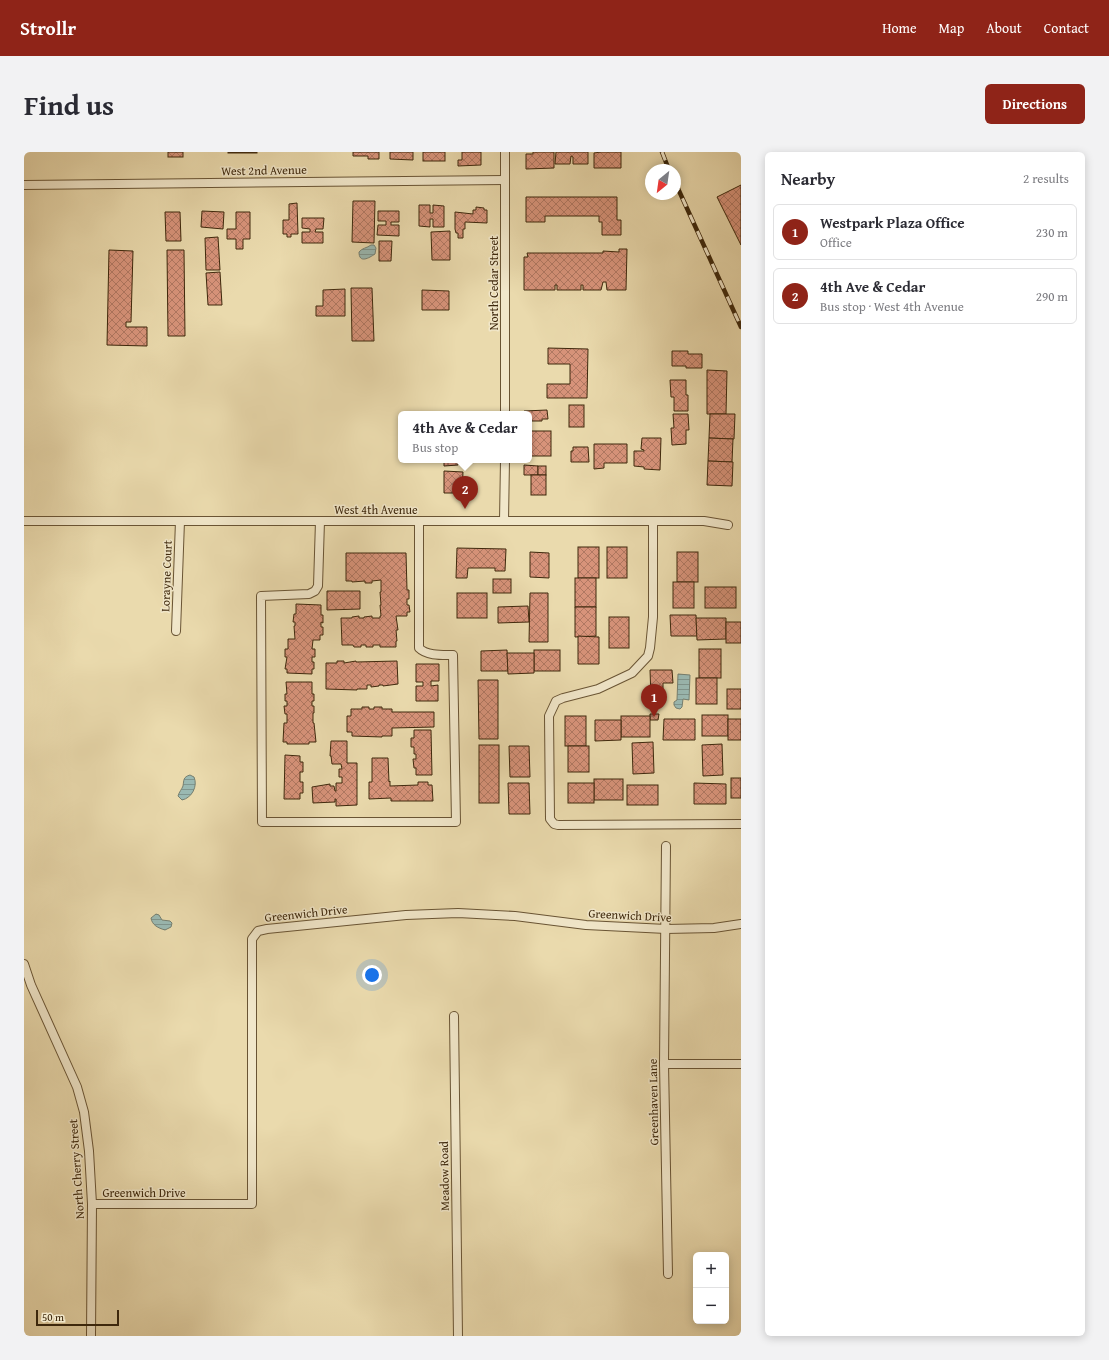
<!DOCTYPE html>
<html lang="en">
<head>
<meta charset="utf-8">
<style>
  body { margin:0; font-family:"Gentium Book Plus",serif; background:#f2f2f3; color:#2b2b33 }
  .controls { position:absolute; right:12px; bottom:12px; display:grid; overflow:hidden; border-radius:6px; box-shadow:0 2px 10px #0003 }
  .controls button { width:36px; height:36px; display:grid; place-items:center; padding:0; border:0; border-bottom:1px solid #e1e1e2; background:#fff; color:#2b2b33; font:20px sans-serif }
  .compass { position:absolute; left:621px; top:12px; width:36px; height:36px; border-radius:50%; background:#fff; box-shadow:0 2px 10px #0003; rotate:209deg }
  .scale { position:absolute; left:12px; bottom:10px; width:83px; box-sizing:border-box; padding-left:4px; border:2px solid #3e280c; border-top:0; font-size:11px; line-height:14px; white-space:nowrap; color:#3e280c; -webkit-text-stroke:3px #f1e7ca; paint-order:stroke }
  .you { position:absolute; left:348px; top:823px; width:14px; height:14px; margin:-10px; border:3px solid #fff; border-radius:50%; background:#1a73e8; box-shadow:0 0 0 6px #1a73e833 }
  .badge { display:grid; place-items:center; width:26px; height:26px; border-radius:50%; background:#8f2418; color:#fff; font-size:13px; font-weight:700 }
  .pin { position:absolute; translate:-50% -33px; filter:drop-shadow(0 1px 2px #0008) }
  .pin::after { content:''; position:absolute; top:21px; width:14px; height:12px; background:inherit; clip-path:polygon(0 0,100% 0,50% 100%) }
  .popup { position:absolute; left:374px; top:259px; width:134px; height:52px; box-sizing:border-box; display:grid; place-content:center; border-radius:6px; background:#fff; filter:drop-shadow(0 1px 3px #0005); font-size:13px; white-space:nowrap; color:#7c7c81 }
  .popup b { font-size:15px; color:#2b2b33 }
  .popup::after { content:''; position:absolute; left:50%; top:100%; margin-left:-8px; border:8px solid transparent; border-top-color:#fff }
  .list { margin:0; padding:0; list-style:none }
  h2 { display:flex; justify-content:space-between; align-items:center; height:52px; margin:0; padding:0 16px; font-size:17px }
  h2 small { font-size:13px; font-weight:400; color:#7c7c81 }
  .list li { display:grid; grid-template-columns:26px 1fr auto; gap:12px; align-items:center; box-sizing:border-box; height:56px; margin:0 8px 8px; padding:0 8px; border:1px solid #e1e1e2; border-radius:6px }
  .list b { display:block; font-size:15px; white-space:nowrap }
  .list p { margin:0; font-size:13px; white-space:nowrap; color:#7c7c81 }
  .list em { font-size:13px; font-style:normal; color:#7c7c81 }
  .map { position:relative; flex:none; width:717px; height:1184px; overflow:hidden; border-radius:6px }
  header { display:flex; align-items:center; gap:24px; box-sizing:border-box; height:56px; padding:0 20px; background:#8f2418; color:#fff }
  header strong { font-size:19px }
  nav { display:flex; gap:22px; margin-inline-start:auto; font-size:14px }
  .intro { display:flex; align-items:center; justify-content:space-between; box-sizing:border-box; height:96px; padding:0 24px }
  h1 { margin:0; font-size:28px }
  .button { padding:10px 18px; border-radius:6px; background:#8f2418; color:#fff; font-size:14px; font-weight:700 }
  main { display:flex; gap:24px; padding:0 24px }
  aside { flex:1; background:#fff; border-radius:6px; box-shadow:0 2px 10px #0003 }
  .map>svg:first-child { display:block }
  .water { fill:url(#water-rules); stroke:#757f70 }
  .building { fill:url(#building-cross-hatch); stroke:#3e280c }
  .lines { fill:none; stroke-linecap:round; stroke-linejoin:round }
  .minor-casing { stroke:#695434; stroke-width:10 }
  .minor { stroke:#f1e7ca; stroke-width:8 }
  .rail-casing { stroke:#3e280c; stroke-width:4.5 }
  .rail { stroke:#f1e7ca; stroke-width:3; stroke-dasharray:9; stroke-linecap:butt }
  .labels { text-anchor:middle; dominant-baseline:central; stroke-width:3; stroke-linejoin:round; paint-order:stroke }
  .street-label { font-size:12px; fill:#3e280c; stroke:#f1e7ca }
</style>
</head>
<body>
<header>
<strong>Strollr</strong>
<nav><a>Home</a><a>Map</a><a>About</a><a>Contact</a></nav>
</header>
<div class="intro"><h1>Find us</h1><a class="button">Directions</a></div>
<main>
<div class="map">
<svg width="717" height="1184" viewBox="0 0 717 1184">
  <defs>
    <pattern id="water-rules" width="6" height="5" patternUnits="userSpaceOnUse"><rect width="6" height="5" fill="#9ab9b2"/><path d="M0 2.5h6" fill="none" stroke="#7f968f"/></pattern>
    <pattern id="building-cross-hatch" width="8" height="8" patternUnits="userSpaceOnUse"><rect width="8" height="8" fill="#d7937a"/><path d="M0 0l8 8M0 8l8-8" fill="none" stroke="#b07862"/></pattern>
  </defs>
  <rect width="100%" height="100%" fill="#eadaad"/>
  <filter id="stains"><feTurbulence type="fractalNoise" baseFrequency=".005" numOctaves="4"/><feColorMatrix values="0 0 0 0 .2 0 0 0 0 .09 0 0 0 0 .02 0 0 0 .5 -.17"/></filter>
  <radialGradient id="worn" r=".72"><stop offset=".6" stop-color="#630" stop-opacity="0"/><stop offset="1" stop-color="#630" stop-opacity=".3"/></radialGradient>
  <g class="water">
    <path d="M 347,93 L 350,93 L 352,96 L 351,102 C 345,106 335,112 335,100 C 338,96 343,96 347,93 Z"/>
    <polygon points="654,522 666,523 665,548 659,547 658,555 656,557 652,556 650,553 650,550 653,548"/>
    <path d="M 166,623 L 170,625 C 174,634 168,646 158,648 L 154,644 C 155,640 158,637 159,634 C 160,628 159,625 166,623 Z"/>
    <path d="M 132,762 L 135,763 L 138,768 L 146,769 L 148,771 L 147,775 L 141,778 C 134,776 128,773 127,766 Z"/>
  </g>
  <g class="building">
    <rect x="144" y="0" width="15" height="5"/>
    <rect x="204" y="0" width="29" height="1"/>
    <polygon points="329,0 355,0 355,7 344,7 344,4 329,4"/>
    <polygon points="366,0 389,0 389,8 366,7"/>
    <rect x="399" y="0" width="22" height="9"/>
    <polygon points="438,0 457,0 457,13 434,14 434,8 438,8"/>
    <polygon points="509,0 530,0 530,16 502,17 502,2 509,2"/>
    <polygon points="532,0 564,0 564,12 549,12 549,5 547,4 546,12 531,12"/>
    <polygon points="577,0 597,0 597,16 570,16 570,1"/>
    <polygon points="717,33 717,93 693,45"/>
    <polygon points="502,45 593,45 593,68 597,68 597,83 578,83 578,70 575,70 575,64 521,64 521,70 502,70"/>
    <polygon points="329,49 351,49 350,91 328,90"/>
    <polygon points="273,51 274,82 267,82 267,85 263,85 263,82 259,82 259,68 265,68 265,52"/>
    <polygon points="395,53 406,53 406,61 409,61 409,53 420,54 420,75 409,75 409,67 406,67 406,75 395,74"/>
    <polygon points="452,55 460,56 460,58 463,58 463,71 441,70 441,77 439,77 439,86 434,86 434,81 432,81 431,77 431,60 449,62 449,58 452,58"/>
    <polygon points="178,59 200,60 199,77 177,75"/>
    <polygon points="354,59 375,59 375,70 367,70 367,73 375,73 375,84 353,83 354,73 362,73 362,69 354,69"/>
    <polygon points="141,60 156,60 157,89 142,89"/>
    <polygon points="212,60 226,60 226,87 219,87 219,97 212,97 212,87 203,87 203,77 212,77"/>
    <polygon points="278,66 300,66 299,77 292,77 291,80 299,80 299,91 278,91 278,80 286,80 286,77 278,76"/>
    <polygon points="426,79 426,108 408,108 407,80"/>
    <polygon points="194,85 196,118 182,118 181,86"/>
    <polygon points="355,89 368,89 367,109 355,109"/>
    <polygon points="595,97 603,97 602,138 583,138 582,130 579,130 577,138 559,138 559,133 557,133 557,138 533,138 533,133 531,133 531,138 500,138 500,105 504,105 503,101 579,101 579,99 595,100"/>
    <polygon points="85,98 109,99 107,170 102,170 102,175 123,175 123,194 83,193"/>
    <polygon points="143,98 160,98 161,184 144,184"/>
    <polygon points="196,120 198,153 184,153 182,121"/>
    <polygon points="327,136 348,136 350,189 328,189"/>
    <polygon points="321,137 321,164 292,164 292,154 299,154 299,138"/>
    <polygon points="398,138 425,139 425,158 398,158"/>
    <polygon points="524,196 564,197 563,246 523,246 523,232 546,232 546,212 524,212"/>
    <polygon points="648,199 664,199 664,202 678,202 678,216 662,216 662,214 648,214"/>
    <polygon points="683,218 703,219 702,262 683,262"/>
    <polygon points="646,228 662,228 662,243 664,243 664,259 650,259 650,245 647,245"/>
    <rect x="545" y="253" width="15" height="22"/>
    <polygon points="523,258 524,267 518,267 518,269 505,269 505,262 500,262 500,259"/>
    <polygon points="649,262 664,262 665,278 662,278 662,292 648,293 647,276 650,276"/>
    <polygon points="686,262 711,262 710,287 685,286"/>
    <rect x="505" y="279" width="22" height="25"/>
    <polygon points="618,286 637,286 636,318 620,317 620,315 610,314 610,299 620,299 620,298 617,297"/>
    <polygon points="685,286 709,287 708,310 684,309"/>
    <polygon points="570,292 603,292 603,311 580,311 580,316 570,317"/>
    <polygon points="549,295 564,295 565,310 547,310 547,299 549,299"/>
    <polygon points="420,308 434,308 434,313 420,314"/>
    <polygon points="684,309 709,310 708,334 683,333"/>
    <polygon points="500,313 514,314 514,323 500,323"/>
    <rect x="514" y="314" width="8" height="9"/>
    <polygon points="420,319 439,320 438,341 420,341"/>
    <rect x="507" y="323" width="15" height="20"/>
    <rect x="554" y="395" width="21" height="31"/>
    <rect x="583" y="395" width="20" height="31"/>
    <polygon points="433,396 482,397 481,419 471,419 471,416 444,416 443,426 432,426"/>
    <polygon points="506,400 525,401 525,426 506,425"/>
    <rect x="653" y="400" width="21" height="30"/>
    <polygon points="322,401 382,401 383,438 385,438 385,447 383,447 383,453 385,453 386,460 383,460 383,464 372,464 374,478 372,478 373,489 372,489 372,495 356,495 356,493 349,493 349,495 342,495 342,493 337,493 337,495 330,495 329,493 318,493 317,466 328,466 328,465 335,464 335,466 340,466 340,465 348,464 348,466 356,466 356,464 357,464 356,453 357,453 356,440 357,440 357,428 348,429 348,431 341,431 341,429 328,430 328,429 322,429"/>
    <rect x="551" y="426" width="21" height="29"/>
    <rect x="469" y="427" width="18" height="14"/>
    <rect x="649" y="430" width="21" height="26"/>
    <rect x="681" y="435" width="31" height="21"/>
    <polygon points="303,439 336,439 336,457 303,458"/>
    <rect x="433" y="441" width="30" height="25"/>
    <polygon points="506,441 524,441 524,490 505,490"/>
    <polygon points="272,452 297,453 297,463 299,463 299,471 297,470 297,475 299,475 299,483 296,483 296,488 289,488 288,497 291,497 291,505 288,505 288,510 290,510 290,517 288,517 288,522 263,521 263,517 261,517 263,505 261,505 261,497 264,497 264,487 271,487 270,474 271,474 271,470 269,470 270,462 272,462"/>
    <polygon points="504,454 505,470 474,471 474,455"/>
    <polygon points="551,455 572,455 572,484 551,485"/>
    <polygon points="646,463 672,463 673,484 647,484"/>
    <rect x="585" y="465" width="20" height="31"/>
    <polygon points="672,466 702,466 702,487 673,488"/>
    <rect x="702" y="470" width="15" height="21"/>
    <polygon points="554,484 575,485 575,512 554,512"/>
    <rect x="675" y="497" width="22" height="29"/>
    <polygon points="483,498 484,519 457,519 457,499"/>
    <rect x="510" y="498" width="26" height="21"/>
    <polygon points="483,501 510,501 510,521 484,522"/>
    <polygon points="313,509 320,509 320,511 332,509 332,510 373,509 374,532 359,534 359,533 355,533 355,534 347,535 347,533 343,533 343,537 333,537 333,538 302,537 302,511 313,511"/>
    <polygon points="392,512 415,512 415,529 407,529 407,534 414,533 414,549 392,549 392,534 399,534 399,530 392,530"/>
    <polygon points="626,518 648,518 649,531 639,531 639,545 627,546"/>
    <rect x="672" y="526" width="21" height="26"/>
    <polygon points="454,528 474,528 474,587 455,587"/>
    <polygon points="262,530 288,530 288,542 290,542 290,549 288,549 288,554 290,554 290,561 289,561 289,571 290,571 292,590 285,590 285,592 263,592 263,590 259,590 260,571 263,571 263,562 261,562 260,554 263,554 263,549 261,549 261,542 263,542"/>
    <rect x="703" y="537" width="14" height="20"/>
    <polygon points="338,555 345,555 345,557 350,557 350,555 358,555 358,557 368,557 368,560 410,560 410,575 368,576 368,584 358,584 358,585 328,584 328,580 323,580 323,564 327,564 327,557 338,557"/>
    <polygon points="626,562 635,562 634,568 626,568"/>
    <rect x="678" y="563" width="26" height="21"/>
    <rect x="541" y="564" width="21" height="30"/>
    <rect x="597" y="564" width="29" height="21"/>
    <polygon points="640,567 671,567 671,588 639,588"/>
    <rect x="704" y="567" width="13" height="21"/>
    <polygon points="571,568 597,568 597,588 571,589"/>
    <polygon points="390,578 407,578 408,623 392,623 392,616 390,616 389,607 392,607 392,602 390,602 390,595 387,595 387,586 390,586"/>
    <polygon points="307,589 323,589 323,611 333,611 333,653 312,654 312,647 311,647 311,650 289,651 288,635 306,632 306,634 310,634 311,639 312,639 312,631 318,631 318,625 315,625 315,617 318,617 317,612 308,612 307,604 306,604"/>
    <polygon points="629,590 630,621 609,622 608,591"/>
    <polygon points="698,592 699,623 679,624 678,593"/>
    <rect x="455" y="593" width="20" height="58"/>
    <polygon points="485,594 505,594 506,625 486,625"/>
    <rect x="544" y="594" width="21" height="26"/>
    <polygon points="261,603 276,604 276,610 279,610 279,620 276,620 276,630 279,630 279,641 276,641 276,647 260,647"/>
    <polygon points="348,606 364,606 365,630 366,629 366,634 394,633 394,630 404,630 404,633 408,633 409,649 367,649 367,646 345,647 345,630 348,630"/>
    <rect x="707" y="626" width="10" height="20"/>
    <rect x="570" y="627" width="29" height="21"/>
    <polygon points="484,631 505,631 506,662 485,662"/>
    <rect x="544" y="631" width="26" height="20"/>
    <polygon points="670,631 702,632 702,652 670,652"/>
    <rect x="603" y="633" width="31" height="20"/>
  </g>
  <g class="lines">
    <defs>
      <g id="minor">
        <polyline points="0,33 481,28"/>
        <polyline points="481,262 481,0"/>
        <polyline points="0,369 680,369 704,373"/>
        <path d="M 296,369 L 294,434 L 291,439 L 285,442 L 237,444 L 238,670 L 432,670 L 429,503 C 418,503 403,504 395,496 L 395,369"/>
        <polyline points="480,369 481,308"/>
        <polyline points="629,369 629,465 626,496 624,504 608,521 574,537 539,546 532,549 525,564 526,667 530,672 534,673 717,672"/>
        <polyline points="152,479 156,369"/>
        <polyline points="642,694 640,912 644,1122"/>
        <polyline points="0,812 7,833 53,935 60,960 65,999 68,1052 67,1184"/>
        <polyline points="430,864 434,1184"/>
        <polyline points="640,912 717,912"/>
        <polyline points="68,1052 228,1052 228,787 234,779 243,777 382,763 434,761 491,764 562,773 642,777 690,776 717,772"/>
      </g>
    </defs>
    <use href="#minor" class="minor-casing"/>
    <use href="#minor" class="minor"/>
    <defs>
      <g id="rail">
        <polyline points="638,0 645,18"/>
        <polyline points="651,30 717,175"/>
      </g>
    </defs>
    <use href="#rail" class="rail-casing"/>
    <use href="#rail" class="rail"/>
  </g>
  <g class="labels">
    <g class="street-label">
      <text transform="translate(240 18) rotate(-1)">West 2nd Avenue</text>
      <text transform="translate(469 131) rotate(-90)">North Cedar Street</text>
      <text x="352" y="357">West 4th Avenue</text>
      <text transform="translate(142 424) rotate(-88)">Lorayne Court</text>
      <text transform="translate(282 761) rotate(-6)">Greenwich Drive</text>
      <text transform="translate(606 763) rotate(3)">Greenwich Drive</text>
      <text transform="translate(629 950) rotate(-91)">Greenhaven Lane</text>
      <text transform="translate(52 1017) rotate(-94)">North Cherry Street</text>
      <text transform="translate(420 1024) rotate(-91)">Meadow Road</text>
      <text x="120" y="1040">Greenwich Drive</text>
    </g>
  </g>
  <rect width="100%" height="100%" filter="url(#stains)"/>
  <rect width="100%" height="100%" fill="url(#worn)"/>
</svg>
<div class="controls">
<button>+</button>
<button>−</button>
</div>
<svg class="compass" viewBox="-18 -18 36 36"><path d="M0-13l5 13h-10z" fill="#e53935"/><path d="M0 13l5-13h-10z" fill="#7c7c81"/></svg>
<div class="scale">50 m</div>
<div class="you"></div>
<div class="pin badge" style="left:630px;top:565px">1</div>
<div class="pin badge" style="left:441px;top:357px">2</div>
<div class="popup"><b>4th Ave &amp; Cedar</b>Bus stop</div>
</div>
<aside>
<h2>Nearby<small>2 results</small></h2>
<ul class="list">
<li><span class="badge">1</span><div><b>Westpark Plaza Office</b><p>Office</p></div><em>230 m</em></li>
<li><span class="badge">2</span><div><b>4th Ave &amp; Cedar</b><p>Bus stop · West 4th Avenue</p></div><em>290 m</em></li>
</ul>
</aside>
</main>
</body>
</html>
